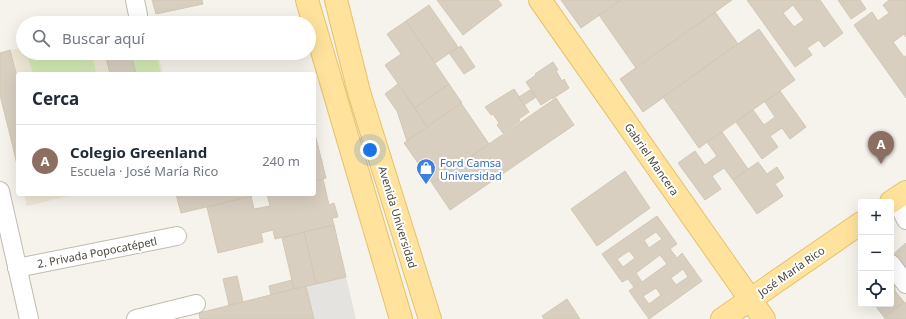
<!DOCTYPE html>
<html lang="es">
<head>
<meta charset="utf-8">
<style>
  body { margin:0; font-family:"Noto Sans",sans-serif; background:#f2f2f3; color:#1f2937 }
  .controls { position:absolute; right:12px; bottom:12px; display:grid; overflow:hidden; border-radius:4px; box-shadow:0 4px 16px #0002 }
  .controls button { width:36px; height:36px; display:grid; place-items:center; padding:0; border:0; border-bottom:1px solid #e0e1e3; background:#fff; color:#1f2937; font:20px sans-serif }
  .you { position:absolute; left:370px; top:150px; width:14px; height:14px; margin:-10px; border:3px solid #fff; border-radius:50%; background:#1a73e8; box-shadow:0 0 0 6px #1a73e833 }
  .badge { display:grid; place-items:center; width:26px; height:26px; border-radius:50%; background:#fc3f1d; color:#fff; font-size:13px; font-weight:700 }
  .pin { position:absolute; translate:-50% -33px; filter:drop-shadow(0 1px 2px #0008) }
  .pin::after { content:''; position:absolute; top:21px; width:14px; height:12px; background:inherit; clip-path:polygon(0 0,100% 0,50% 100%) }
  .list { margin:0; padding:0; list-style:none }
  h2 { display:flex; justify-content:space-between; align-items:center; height:52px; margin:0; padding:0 16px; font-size:17px }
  h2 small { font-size:13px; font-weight:400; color:#747a83 }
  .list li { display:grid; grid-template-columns:26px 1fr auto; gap:12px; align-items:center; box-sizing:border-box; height:72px; padding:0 16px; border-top:1px solid #e0e1e3 }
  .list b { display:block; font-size:15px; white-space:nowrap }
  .list p { margin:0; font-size:13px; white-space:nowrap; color:#747a83 }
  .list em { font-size:13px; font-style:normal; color:#747a83 }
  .icon { flex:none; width:22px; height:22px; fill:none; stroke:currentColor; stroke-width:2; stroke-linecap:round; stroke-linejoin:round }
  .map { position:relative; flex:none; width:906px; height:319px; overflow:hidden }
  .search { position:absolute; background:#fff; box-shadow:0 4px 16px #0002; left:16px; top:16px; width:300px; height:44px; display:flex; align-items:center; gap:10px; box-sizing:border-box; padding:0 14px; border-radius:22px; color:#747a83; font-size:15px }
  .panel { position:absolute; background:#fff; box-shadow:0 4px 16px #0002; left:16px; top:72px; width:300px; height:124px; border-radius:4px }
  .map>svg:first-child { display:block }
  .education { fill:#efe8d6 }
  .green { fill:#d2eab5 }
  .parking { fill:#e5e3e0 }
  .building { fill:#d8cfc1; stroke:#d3c7b4; fill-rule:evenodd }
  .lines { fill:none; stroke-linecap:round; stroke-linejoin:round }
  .minor-casing { stroke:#c2bbae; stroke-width:20 }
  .major-casing { stroke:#e6c16a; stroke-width:24 }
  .minor { stroke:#fff; stroke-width:18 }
  .major { stroke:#ffe39c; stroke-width:22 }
  .labels { text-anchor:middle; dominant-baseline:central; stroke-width:4; stroke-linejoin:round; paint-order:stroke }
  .street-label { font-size:11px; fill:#4b4439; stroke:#fff }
  .shop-label { font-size:11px; fill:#366cbe; stroke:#fff; text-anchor:start }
</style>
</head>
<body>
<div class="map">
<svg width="906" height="319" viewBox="0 0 906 319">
  <rect width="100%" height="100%" fill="#f6f3ec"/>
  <g class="education">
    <polygon points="23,47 23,53 158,53 163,74 18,74 18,169 0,95 0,53"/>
    <polygon points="24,194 77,194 27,206"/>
  </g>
  <g class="green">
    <polygon points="47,53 92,53 96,73 92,74 33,74 28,58"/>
    <polygon points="131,53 156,53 161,74 136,74"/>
  </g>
  <polygon class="parking" points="346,277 356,319 314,319 306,286"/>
  <g class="building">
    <polygon points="152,0 202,0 203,4 156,14"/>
    <polygon points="437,0 498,0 502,5 463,35"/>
    <polygon points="561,0 621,0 581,28"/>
    <polygon points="621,0 732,0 636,68 599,15"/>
    <path d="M 747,0 L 820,0 L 843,33 L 824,47 L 819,40 L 807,48 L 812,55 L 795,67 ZM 793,5 L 804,20 L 794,27 L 783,13 Z"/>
    <polygon points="838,0 860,0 866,9 851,19"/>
    <polygon points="889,0 906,0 906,37 904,34 893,42 904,57 906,56 906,98 854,25 872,12 878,21 889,13 883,5"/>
    <polygon points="429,5 458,47 435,63 406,21"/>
    <polygon points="715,12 738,44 643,112 620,79"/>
    <polygon points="406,21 449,84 415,108 385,65 401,54 387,34"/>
    <polygon points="759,29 795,80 699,148 663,97"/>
    <polygon points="461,46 475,67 464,74 449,53"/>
    <polygon points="10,50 18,81 18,145 13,147 0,95 0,53"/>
    <polygon points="105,53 131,53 136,74 110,74"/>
    <polygon points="553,62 558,70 556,71 562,81 564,79 569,88 552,99 552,98 541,105 526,82 536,75 535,74"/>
    <polygon points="398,84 427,127 407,141 397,111 385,94"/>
    <polygon points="449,84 462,103 427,127 415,108"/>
    <polygon points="514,89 529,112 519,119 520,121 503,133 497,125 499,123 493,114 491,115 485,107"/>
    <polygon points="530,90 536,97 524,105 519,97"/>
    <polygon points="780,91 806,127 790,139 782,128 770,136 778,147 762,159 736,122 753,110 764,125 775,117 765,102"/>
    <polygon points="556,98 574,125 450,210 432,183"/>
    <polygon points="461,103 489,144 432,183 404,143"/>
    <polygon points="314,130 326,178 314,181"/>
    <polygon points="722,132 748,169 733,180 724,168 712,176 721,189 705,200 678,163 695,151 705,165 717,156 707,142"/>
    <polygon points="18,145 18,169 13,147"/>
    <polygon points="758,162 767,174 777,167 784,178 775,184 783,196 757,214 733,180"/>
    <polygon points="625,171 650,208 597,246 571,209"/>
    <polygon points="323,179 329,205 334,203 338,217 332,218 334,225 275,239 273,230 261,233 263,242 218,253 207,207 251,196 254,209 270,206 267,194 314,194 314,181"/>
    <polygon points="176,194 260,194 181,213"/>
    <path d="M 657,216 L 677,244 L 670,249 L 677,258 L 682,253 L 702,281 L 649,319 L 629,291 L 634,287 L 628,279 L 622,282 L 602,254 ZM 656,232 L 662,239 L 649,248 L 644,240 ZM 629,251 L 635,258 L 623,267 L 617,259 ZM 660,255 L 667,264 L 642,282 L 636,273 ZM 683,269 L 688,277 L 676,285 L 671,278 ZM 656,288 L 661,295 L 649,304 L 643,296 Z"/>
    <polygon points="334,225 346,277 316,284 304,232"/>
    <polygon points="304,232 316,284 294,289 282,238"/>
    <polygon points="906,243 906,271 891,256"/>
    <polygon points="237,276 243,302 229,305 223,279"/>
    <polygon points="292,280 294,289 271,295 269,286"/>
    <polygon points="891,284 895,286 895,291 904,302 884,317 874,304 891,304"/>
    <polygon points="306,286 314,319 200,319 199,313"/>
    <polygon points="567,299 580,319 544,319 542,316"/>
    <polygon points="904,302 906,303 906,319 885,319 884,317"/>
  </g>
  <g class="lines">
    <defs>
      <g id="minor">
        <polyline points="135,0 138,15"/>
        <polyline points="0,191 29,319"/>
        <polyline points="896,199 906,220"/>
        <polyline points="891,264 906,284"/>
        <polyline points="17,268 177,236"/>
        <polyline points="136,319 196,304"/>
      </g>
      <g id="major">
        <polyline points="307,0 401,319"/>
        <polyline points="336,0 359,92 430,319"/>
        <polyline points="540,0 764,319"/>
        <polyline points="891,202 906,192"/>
        <polyline points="722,319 861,223"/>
      </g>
    </defs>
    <use href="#minor" class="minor-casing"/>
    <use href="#major" class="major-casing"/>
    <use href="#minor" class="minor"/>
    <use href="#major" class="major"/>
  </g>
  <defs>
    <symbol id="shop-pin" viewBox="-11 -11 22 30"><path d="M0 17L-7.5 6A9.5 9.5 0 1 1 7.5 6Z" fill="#3f7fe0" stroke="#fff"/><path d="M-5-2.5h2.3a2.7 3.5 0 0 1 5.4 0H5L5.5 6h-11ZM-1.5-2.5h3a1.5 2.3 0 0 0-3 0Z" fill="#fff"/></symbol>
  </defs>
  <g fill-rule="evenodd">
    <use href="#shop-pin" x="415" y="157" width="22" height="30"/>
  </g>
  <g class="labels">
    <g class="street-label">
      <text transform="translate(652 159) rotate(55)">Gabriel Mancera</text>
      <text transform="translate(398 217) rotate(73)">Avenida Universidad</text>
      <text transform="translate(97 252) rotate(-11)">2. Privada Popocatépetl</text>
      <text transform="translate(791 271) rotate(-35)">José María Rico</text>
    </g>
    <g class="shop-label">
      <text x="440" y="162">Ford Camsa<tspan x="440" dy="13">Universidad</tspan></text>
    </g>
  </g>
</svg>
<div class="controls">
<button>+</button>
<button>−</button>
<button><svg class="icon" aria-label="locate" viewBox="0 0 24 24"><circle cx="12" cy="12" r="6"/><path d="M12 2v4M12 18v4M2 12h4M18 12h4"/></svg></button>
</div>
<div class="you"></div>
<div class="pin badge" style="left:881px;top:164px;background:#8d6e63">A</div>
<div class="search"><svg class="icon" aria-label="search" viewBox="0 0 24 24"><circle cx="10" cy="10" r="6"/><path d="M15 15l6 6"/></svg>Buscar aquí</div>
<section class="panel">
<h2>Cerca<small></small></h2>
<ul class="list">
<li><span class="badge" style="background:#8d6e63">A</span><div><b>Colegio Greenland</b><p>Escuela · José María Rico</p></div><em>240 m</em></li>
</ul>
</section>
</div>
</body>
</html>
